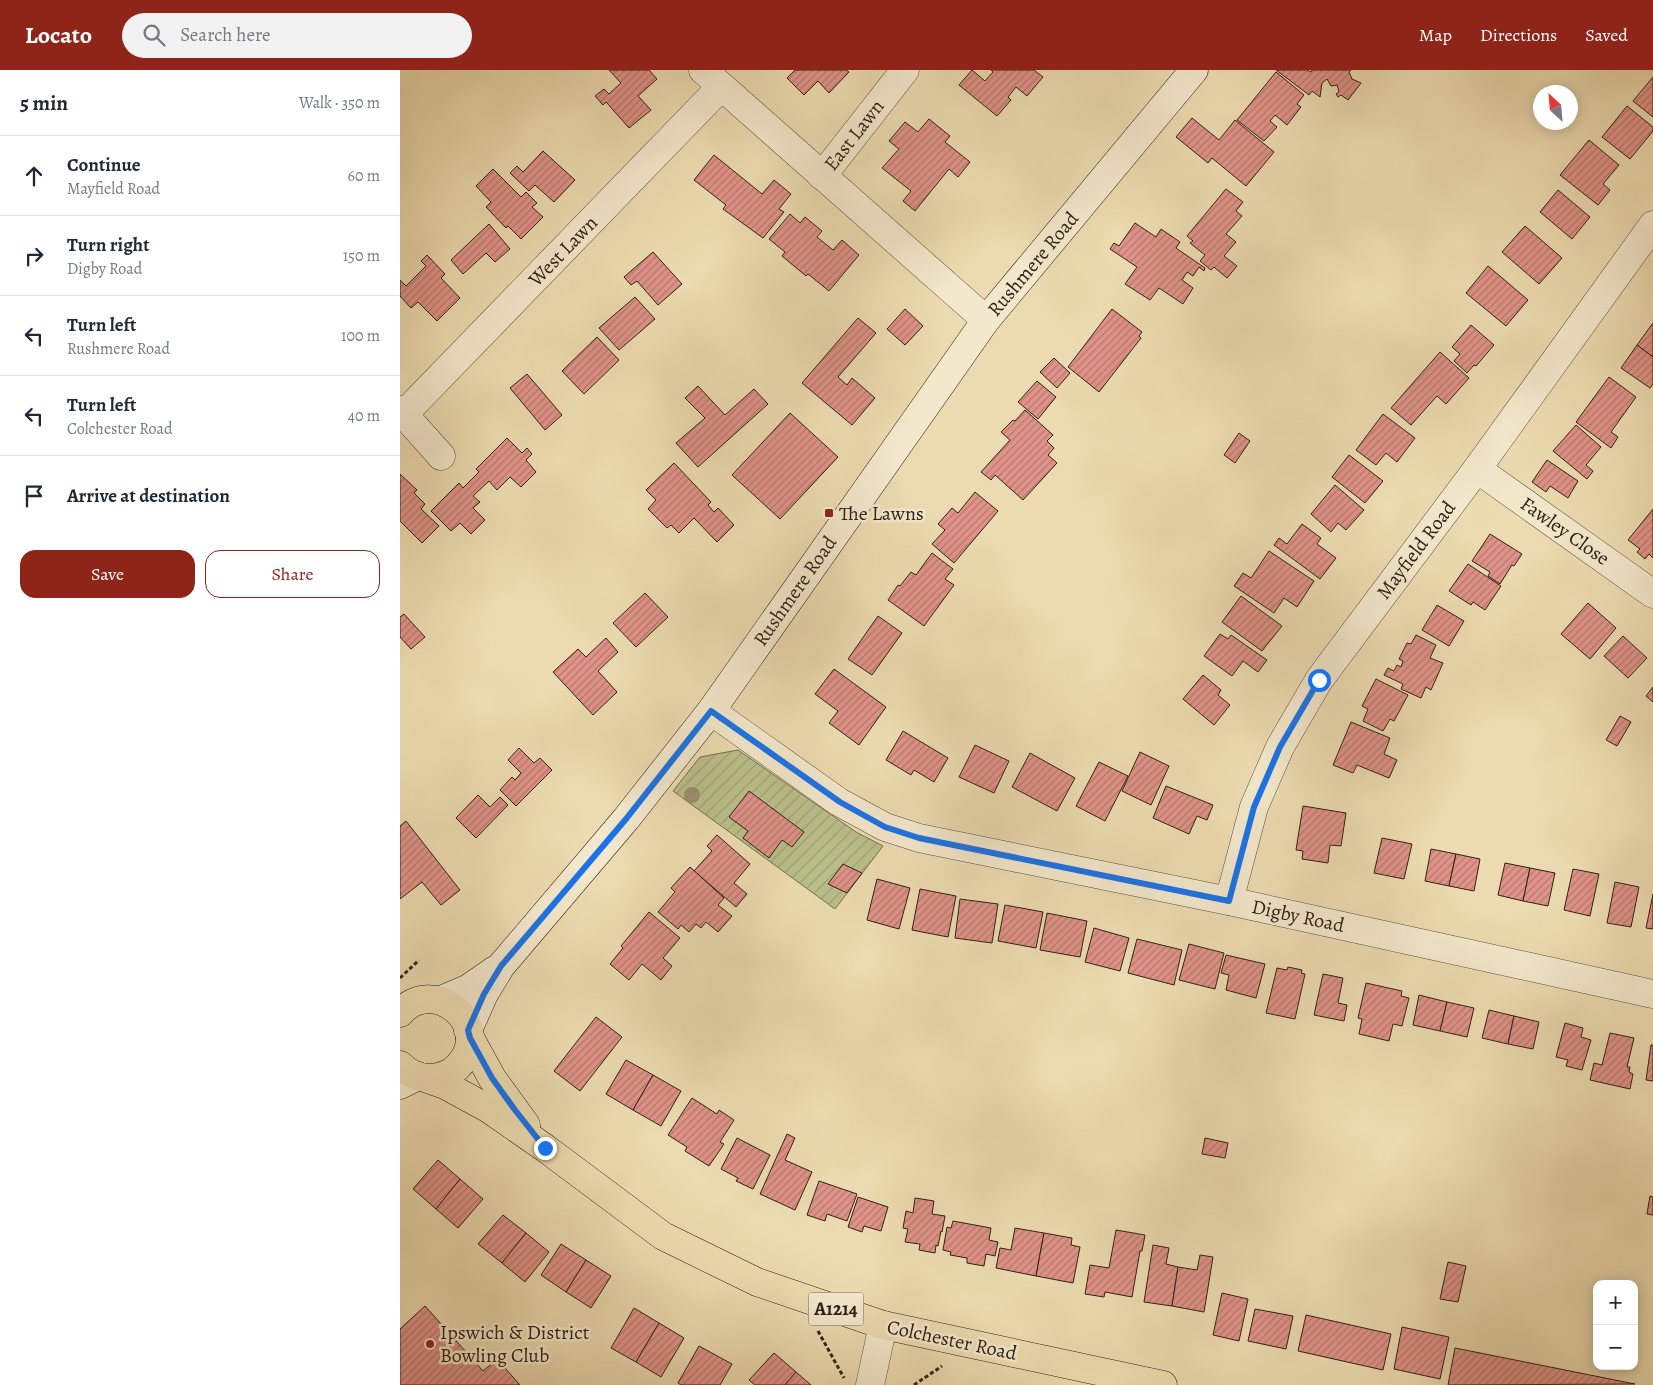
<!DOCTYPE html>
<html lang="en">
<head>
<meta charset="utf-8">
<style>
  body { margin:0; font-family:Alegreya,serif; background:#f2f2f3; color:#1f2937 }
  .controls { position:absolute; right:15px; bottom:15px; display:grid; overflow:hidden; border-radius:10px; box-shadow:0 2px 12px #0003 }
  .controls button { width:45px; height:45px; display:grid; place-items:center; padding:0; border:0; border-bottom:1px solid #e0e1e3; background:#fff; color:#1f2937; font:25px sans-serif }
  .compass { position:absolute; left:1133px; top:15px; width:45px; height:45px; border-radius:50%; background:#fff; box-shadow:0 2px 12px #0003; rotate:334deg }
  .stop { position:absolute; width:15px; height:15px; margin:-11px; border:4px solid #1a73e8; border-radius:50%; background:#fff }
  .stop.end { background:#1a73e8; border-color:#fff; box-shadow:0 1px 5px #0008 }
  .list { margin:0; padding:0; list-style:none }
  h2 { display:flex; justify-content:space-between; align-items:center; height:65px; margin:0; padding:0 20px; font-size:21px }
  h2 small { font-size:16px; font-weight:400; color:#747a83 }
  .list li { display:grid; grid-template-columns:32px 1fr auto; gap:15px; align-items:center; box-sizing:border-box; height:80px; padding:0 20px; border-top:1px solid #e0e1e3 }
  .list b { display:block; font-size:19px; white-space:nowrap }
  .list p { margin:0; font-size:16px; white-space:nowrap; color:#747a83 }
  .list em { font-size:16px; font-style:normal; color:#747a83 }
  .actions { display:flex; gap:10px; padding:15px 20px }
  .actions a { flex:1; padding:11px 0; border:1px solid #8f2418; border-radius:15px; text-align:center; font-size:18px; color:#8f2418 }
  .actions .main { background:#8f2418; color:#fff }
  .icon { flex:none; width:28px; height:28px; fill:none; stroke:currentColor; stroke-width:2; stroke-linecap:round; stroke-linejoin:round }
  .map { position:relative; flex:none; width:1253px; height:1315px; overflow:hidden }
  header { display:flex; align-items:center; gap:30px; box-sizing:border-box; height:70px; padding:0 25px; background:#8f2418; color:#fff }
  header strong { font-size:24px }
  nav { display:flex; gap:28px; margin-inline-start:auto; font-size:18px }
  .search { width:350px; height:45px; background:#f2f2f3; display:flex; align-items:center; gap:12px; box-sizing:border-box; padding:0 18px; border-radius:28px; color:#747a83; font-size:19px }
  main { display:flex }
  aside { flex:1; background:#fff }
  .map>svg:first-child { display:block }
  .garden { fill:url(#garden-furrows); stroke:#757050 }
  .building { fill:url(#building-hatch); stroke:#302016 }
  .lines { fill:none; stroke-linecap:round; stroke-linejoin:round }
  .street-casing { stroke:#5f4f3c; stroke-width:29 }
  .secondary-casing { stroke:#302016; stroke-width:29 }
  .primary-casing { stroke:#302016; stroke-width:29 }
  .path { stroke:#302016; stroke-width:3; stroke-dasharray:4 2.5; stroke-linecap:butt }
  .street { stroke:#f3e8cc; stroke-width:28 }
  .secondary { stroke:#f3e8cc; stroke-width:28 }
  .primary { stroke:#ecdbb0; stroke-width:28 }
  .tree { fill:#9b8f6f }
  .route { stroke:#1a73e8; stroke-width:6 }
  .poi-dot { fill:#8f2418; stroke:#f3e8cc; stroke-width:2 }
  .labels { text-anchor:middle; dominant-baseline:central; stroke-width:5; stroke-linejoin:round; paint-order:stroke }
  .shield { fill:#f3e8cc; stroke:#6a5c4d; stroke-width:1 }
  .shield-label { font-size:19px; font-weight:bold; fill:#302016 }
  .street-label { font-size:20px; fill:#302016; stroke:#f3e8cc }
  .poi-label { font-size:20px; fill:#302016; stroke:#f3e8cc; text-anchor:start }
</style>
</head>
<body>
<header>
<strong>Locato</strong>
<div class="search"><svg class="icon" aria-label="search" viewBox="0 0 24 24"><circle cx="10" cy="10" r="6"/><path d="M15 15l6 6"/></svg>Search here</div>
<nav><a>Map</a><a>Directions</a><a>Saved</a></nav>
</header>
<main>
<aside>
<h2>5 min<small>Walk · 350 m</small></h2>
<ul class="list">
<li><svg class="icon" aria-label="ahead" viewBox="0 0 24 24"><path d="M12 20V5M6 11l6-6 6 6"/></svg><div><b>Continue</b><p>Mayfield Road</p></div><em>60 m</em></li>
<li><svg class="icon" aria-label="right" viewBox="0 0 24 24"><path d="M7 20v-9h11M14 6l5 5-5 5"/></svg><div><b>Turn right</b><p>Digby Road</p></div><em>150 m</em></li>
<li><svg class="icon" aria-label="left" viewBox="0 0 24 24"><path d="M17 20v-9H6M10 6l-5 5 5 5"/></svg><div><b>Turn left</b><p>Rushmere Road</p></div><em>100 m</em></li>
<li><svg class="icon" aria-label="left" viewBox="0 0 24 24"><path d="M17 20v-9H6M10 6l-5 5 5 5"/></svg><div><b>Turn left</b><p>Colchester Road</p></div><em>40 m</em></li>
<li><svg class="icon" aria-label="arrive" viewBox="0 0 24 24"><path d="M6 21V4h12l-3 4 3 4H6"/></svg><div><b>Arrive at destination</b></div></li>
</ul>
<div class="actions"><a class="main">Save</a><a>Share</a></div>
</aside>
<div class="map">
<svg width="1253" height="1315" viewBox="0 0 1253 1315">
  <defs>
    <pattern id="garden-furrows" width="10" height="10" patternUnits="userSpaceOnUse" patternTransform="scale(1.25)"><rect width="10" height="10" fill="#babf8a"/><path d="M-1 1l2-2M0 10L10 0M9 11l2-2" fill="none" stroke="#a0a476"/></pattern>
    <pattern id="building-hatch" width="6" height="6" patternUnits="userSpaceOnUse" patternTransform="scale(1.25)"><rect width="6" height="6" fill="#e09388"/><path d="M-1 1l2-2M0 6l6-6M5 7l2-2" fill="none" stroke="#b6786e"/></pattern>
  </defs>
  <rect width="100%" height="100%" fill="#ecdbb0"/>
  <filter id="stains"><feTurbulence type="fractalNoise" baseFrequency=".004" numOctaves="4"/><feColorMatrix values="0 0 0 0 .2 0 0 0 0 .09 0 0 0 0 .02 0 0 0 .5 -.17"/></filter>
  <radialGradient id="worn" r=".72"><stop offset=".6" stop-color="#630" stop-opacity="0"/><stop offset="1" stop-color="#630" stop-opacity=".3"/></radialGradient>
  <polygon class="garden" points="338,680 456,762 483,776 435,839 273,721 300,687"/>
  <g class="building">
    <polygon points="209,0 249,0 257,9 238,26 251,40 229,58 206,32 203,35 195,26 204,19 209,24 221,13"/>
    <polygon points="395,0 446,0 449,2 429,23 418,11 404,25 387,8"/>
    <polygon points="572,0 585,11 593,2 591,0 634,0 643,7 627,26 616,17 608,27 611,30 597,46 559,15"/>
    <polygon points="876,0 907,0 911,2 912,0 951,0 949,2 952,9 961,13 948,30 941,25 938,27 936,24 939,22 937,15 931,16 927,9 922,13 920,27 912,21 909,25"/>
    <polygon points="876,2 904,25 897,34 901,37 887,55 875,45 870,51 877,57 864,71 837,50"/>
    <polygon points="1253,7 1253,47 1233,31"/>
    <polygon points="1227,36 1253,57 1253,61 1230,89 1202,67"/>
    <polygon points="792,48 819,70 835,50 874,82 846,116 812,88 808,93 776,67"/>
    <polygon points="529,49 550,66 545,72 570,92 558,107 549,99 515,141 503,131 511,121 482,98 499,79 489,71 505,52 518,62"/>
    <polygon points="1189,70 1219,95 1203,114 1210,120 1198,135 1160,105"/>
    <polygon points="143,81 175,110 154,132 135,115 129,121 110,103 117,96 123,102"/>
    <polygon points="314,85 362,124 374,110 391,124 379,139 384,142 363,168 323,139 326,135 294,110"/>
    <polygon points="93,99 121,127 126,122 137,133 132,137 143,147 121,169 108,156 106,158 86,137 91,132 76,116"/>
    <polygon points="826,119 843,132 836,141 842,146 826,164 836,172 824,186 837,196 827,208 814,197 811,200 800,191 805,185 790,173 793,171 787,166"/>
    <polygon points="1158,120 1190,147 1172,169 1140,142"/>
    <polygon points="390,144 400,153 405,147 422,161 417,167 433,180 442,170 459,185 429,221 408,204 406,206 382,186 385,182 369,169"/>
    <polygon points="735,153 756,167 761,159 780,172 776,178 805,198 804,201 799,197 793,206 787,202 782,210 793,218 783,234 759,218 750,230 725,214 737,197 710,179 714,173 719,176"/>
    <polygon points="89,154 110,179 95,192 86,183 63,204 51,190"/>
    <polygon points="1125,156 1162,188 1139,214 1102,182"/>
    <polygon points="253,182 282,214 258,235 237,211 231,215 224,207"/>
    <polygon points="27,185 45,204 41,208 60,228 37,251 18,232 11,238 0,226 0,210 6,216 26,196 21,191"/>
    <polygon points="1088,196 1128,230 1106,256 1066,223"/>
    <polygon points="235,227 255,249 219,280 199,258"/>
    <polygon points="505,239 523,256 505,275 487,259"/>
    <polygon points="712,239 742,262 739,266 741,268 699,322 668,297"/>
    <polygon points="458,248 476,263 438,307 447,315 452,308 475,328 452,355 402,313"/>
    <polygon points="1253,253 1253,287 1237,275"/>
    <polygon points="1071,255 1094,275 1076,296 1074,295 1067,303 1054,291 1060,284 1052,277"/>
    <polygon points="197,267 219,290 184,324 162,301"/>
    <polygon points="1237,275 1253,287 1253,314 1250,318 1221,298"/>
    <polygon points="1040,282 1069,308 1046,334 1037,326 1011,355 991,338"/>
    <polygon points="654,288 670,303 657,318 640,302"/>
    <polygon points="127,304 162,345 145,360 110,318"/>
    <polygon points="1209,307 1236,327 1211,362 1218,367 1211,378 1176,352"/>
    <polygon points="637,311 656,327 638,349 618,332"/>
    <polygon points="298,316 325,345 354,319 368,334 298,397 276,373 305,348 285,328"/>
    <polygon points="625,340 653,365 647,371 654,378 648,385 657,393 623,430 595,405 591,410 581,402 610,370 601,362 613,350 615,351"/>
    <polygon points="390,343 438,387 380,449 332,405"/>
    <polygon points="983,344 1015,368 997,392 986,383 976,395 956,380"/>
    <polygon points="1176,355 1201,377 1186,395 1193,401 1187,409 1153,381"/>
    <polygon points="839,363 850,371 835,393 824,385"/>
    <polygon points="107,368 122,383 127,378 132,384 126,390 136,402 121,417 110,407 97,420 89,411 73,426 80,432 73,438 85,450 71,464 60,453 51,461 31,441 59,413 63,418 79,402 76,399"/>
    <polygon points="949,385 983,411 965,433 932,407"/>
    <polygon points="1147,390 1178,411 1168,428 1150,416 1146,422 1132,412"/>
    <polygon points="274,393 311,432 308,435 314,442 318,438 334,455 317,472 294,448 279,463 271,455 267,458 248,439 256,430 246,420"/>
    <polygon points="0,404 17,420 14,423 25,434 21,439 39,456 22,473 0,451"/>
    <polygon points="935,415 964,440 946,460 938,453 931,462 911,444"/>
    <polygon points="575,422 598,441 554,493 532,474 545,460 538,454 552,438 558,443"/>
    <polygon points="1253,439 1253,488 1249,484 1245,489 1237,482 1240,479 1228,470"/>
    <polygon points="902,454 921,468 917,474 936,488 920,509 874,475 879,468 887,474"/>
    <polygon points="1090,464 1122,484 1114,496 1112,495 1100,514 1088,506 1090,502 1072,491"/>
    <polygon points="869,481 914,511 897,537 884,528 874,543 834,516 843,503 851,508"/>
    <polygon points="532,483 553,499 545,509 554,515 524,556 488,530 498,515 500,516 511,502 516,505"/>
    <polygon points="1068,494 1101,516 1085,540 1073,532 1071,535 1049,521"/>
    <polygon points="245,523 268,547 236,577 213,553"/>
    <polygon points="841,526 882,556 862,581 822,552"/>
    <polygon points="1188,533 1216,558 1190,589 1161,564"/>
    <polygon points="1037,535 1064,551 1049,576 1022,560"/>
    <polygon points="4,544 25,567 11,579 0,567 0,547"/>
    <polygon points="478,546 502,563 472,605 448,589"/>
    <polygon points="820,564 828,569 831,565 867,590 858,602 843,591 832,606 804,586"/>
    <polygon points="1016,565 1036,575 1030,588 1043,593 1031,620 1026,617 1021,628 1001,619 1003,614 984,605 988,598 994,601 997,595 1001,597 1003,591 999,589 1007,573 1011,574"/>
    <polygon points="1223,566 1247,588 1228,608 1204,586"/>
    <polygon points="206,568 218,582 198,601 217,622 193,645 153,602 178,579 186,587"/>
    <polygon points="434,599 486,637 459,675 429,653 438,641 415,624"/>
    <polygon points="803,605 821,620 818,625 830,635 814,655 783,629"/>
    <polygon points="976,609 1008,625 994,651 990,649 983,661 963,651 968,639 962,636"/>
    <polygon points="1253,617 1253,632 1246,626"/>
    <polygon points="1220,646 1231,652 1217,676 1206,670"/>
    <polygon points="951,652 990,668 984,684 997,690 989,708 957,695 953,703 933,695"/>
    <polygon points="503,661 548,688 534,712 514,700 511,705 486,690"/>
    <polygon points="575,675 609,691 594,723 559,707"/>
    <polygon points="119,678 134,693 140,688 152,700 116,736 100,720 112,707 115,710 121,703 108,690"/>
    <polygon points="740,682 769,696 751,735 722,721"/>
    <polygon points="630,683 675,708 657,741 612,717"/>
    <polygon points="699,692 728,706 705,751 676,736"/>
    <polygon points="766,716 813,735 807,750 797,746 789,764 753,748"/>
    <polygon points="349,721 404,762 392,777 382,770 369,788 343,768 348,761 329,747"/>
    <polygon points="78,725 90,737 100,727 108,735 76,768 56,748"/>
    <polygon points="903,736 946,743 941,776 930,775 928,793 902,789 903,781 896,780"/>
    <polygon points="6,751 60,820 41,835 22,812 0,829 0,756"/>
    <polygon points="317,765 350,794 334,813 347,824 336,837 294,801 312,781 307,776"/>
    <polygon points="982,768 1012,774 1004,809 974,803"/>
    <polygon points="1031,779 1056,784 1049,816 1025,811"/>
    <polygon points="1056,784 1080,789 1074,821 1049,816"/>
    <polygon points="1105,793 1130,798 1123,831 1098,825"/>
    <polygon points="443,794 462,803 447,823 428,814"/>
    <polygon points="290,797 324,828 318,835 332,846 318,862 306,852 301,858 296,854 289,862 281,855 278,859 258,842 275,822 271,818"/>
    <polygon points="1130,798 1155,803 1148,836 1123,831"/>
    <polygon points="1173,799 1199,804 1190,846 1164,840"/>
    <polygon points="477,809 510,818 499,859 467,850"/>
    <polygon points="1215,812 1239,817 1231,857 1207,853"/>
    <polygon points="520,819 556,826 548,867 512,860"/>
    <polygon points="1253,824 1253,859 1246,858"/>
    <polygon points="560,829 598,834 592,873 555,868"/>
    <polygon points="605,835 643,842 636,878 598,871"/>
    <polygon points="249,842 280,868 263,888 272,896 261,910 242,894 229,910 210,894 223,878 221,876"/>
    <polygon points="647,843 687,851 680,887 640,880"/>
    <polygon points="694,858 729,868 720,901 685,892"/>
    <polygon points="737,869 782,880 774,915 728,903"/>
    <polygon points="789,874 824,883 815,919 779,910"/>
    <polygon points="826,885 865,894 856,928 826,920 829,905 821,903"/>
    <polygon points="888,897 902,900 901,903 905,904 895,949 866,943 877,898 887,900"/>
    <polygon points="923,904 943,908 938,933 947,935 944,951 914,945"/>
    <polygon points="966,913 1002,921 1001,926 1009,928 1002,956 993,954 989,971 959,964 962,949 958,948"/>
    <polygon points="1019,925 1047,932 1040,961 1013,955"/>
    <polygon points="1047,932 1074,938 1067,967 1040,961"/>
    <polygon points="1089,940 1114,946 1108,974 1082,968"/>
    <polygon points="1114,946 1139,952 1133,979 1108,974"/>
    <polygon points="196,947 222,967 180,1021 154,1001"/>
    <polygon points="1165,953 1183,958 1181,967 1191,970 1182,1000 1166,996 1168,990 1156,987"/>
    <polygon points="1210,963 1234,968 1227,997 1230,997 1229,1002 1233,1004 1230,1019 1190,1010 1194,993 1202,995"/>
    <polygon points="1251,975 1253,975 1253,1011 1246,1010"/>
    <polygon points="226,990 253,1005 233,1040 206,1024"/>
    <polygon points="253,1005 281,1021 261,1056 233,1040"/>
    <polygon points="292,1028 317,1044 319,1040 334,1050 320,1072 324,1074 309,1096 285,1081 287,1077 268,1065"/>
    <polygon points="387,1064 395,1068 385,1090 412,1102 395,1140 360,1124"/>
    <polygon points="337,1068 370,1085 353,1119 336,1111 338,1108 321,1099"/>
    <polygon points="805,1068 828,1073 825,1088 802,1084"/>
    <polygon points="38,1090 60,1109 36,1139 13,1119"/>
    <polygon points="60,1109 83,1129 58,1158 36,1139"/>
    <polygon points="419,1111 457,1124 447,1151 427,1144 425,1151 407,1145"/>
    <polygon points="1250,1126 1253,1127 1253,1145 1247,1144"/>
    <polygon points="458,1127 488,1137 481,1161 464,1156 462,1162 448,1157"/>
    <polygon points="515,1128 534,1131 532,1144 545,1146 542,1162 541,1161 538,1176 536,1175 535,1183 519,1180 520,1174 505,1172 508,1159 503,1158 506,1141 513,1143"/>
    <polygon points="103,1145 126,1163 102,1193 78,1174"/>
    <polygon points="553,1151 591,1158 589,1170 598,1172 595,1186 586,1184 584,1196 567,1193 567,1188 550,1185 551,1182 543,1180 547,1157 551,1158"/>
    <polygon points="615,1158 644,1163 636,1206 596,1198 600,1178 611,1180"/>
    <polygon points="716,1160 745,1165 742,1181 740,1181 732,1227 705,1222 704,1227 685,1224 690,1195 709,1198"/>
    <polygon points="126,1163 149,1182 125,1212 102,1193"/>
    <polygon points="644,1163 672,1168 671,1175 680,1177 673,1213 636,1206"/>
    <polygon points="161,1174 186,1190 166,1222 141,1205"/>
    <polygon points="753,1175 769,1178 766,1194 778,1197 772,1236 744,1232"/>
    <polygon points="800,1185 813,1187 804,1242 772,1236 778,1197 797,1200"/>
    <polygon points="186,1190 211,1206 191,1238 166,1222"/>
    <polygon points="1048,1192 1066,1196 1058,1232 1040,1229"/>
    <polygon points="822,1223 848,1229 839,1271 813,1265"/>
    <polygon points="25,1236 83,1301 97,1289 120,1315 0,1315 0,1259"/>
    <polygon points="234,1238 259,1253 236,1292 211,1278"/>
    <polygon points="855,1239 893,1246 886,1279 848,1271"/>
    <polygon points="906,1245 991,1264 983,1300 898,1281"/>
    <polygon points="259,1253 284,1268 261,1307 236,1292"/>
    <polygon points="1002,1257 1049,1267 1040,1309 994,1299"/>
    <polygon points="299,1276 332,1294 320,1315 281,1315 278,1313"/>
    <polygon points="1055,1278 1235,1314 1048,1315"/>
    <polygon points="374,1283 396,1302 385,1315 355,1315 349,1310"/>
    <polygon points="396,1302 411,1315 385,1315"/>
  </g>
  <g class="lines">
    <defs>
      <g id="street">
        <polyline points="303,0 586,250"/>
        <polyline points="422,106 505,0"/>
        <polyline points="0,340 41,386"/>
        <polyline points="4,344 321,17"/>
        <polyline points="1077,399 1253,524"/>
        <polyline points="311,641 439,732 485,757 519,768 829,831 1253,924"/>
        <polyline points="829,831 854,737 880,677 919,610 1077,399 1253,155"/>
        <polyline points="470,1315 483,1255"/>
      </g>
      <g id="secondary">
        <polyline points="41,930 69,918 95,900"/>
        <polyline points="68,960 84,924 101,896 226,749 311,641 586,250 794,0"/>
        <polyline points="0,1015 18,1006"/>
      </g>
      <g id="primary">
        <path d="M 0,943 C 32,906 90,951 63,990 C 57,999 49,1005 38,1007 C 24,1010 10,1005 0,995"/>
        <polyline points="70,968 92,1008 126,1055"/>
        <polyline points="25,1008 45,1015 89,1039 145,1078 263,1166 357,1212 483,1255 763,1315"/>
      </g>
    </defs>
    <use href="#street" class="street-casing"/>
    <use href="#secondary" class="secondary-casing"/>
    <use href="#primary" class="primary-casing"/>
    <g class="path">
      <polyline points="0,908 19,890"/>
      <polyline points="418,1261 444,1308"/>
      <polyline points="514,1315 542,1296"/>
    </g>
    <use href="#street" class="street"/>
    <use href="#secondary" class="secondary"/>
    <use href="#primary" class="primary"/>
  </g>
  <circle class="tree" cx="292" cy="725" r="8"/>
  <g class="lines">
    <polyline class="route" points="145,1078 115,1040 92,1008 70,968 68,960 84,924 101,896 226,749 311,641 440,732 485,757 519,768 829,831 854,737 880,677 919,610"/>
  </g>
  <g class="poi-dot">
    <rect x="424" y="438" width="10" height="10" rx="2.5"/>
    <circle cx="30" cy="1274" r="5"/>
  </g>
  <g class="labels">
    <rect class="shield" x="408.5" y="1222.5" width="55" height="33" rx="4"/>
    <g class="shield-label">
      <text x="436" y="1239">A1214</text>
    </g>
    <g class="street-label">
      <text transform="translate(454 65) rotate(-52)">East Lawn</text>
      <text transform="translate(163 181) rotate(-46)">West Lawn</text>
      <text transform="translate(633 194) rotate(-50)">Rushmere Road</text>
      <text transform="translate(1165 461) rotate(35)">Fawley Close</text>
      <text transform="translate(1016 480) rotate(-53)">Mayfield Road</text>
      <text transform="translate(395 521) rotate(-55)">Rushmere Road</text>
      <text transform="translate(898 846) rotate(12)">Digby Road</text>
      <text transform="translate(552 1270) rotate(12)">Colchester Road</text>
    </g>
    <g class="poi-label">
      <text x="439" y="443">The Lawns</text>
      <text x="40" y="1262">Ipswich &amp; District<tspan x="40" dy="23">Bowling Club</tspan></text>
    </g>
  </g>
  <rect width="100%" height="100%" filter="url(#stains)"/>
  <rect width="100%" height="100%" fill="url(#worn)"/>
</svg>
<div class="controls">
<button>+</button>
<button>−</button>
</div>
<svg class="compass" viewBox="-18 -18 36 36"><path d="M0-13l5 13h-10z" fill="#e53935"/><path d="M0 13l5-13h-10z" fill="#747a83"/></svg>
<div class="stop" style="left:919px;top:610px"></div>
<div class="stop end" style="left:145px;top:1078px"></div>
</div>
</main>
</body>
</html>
